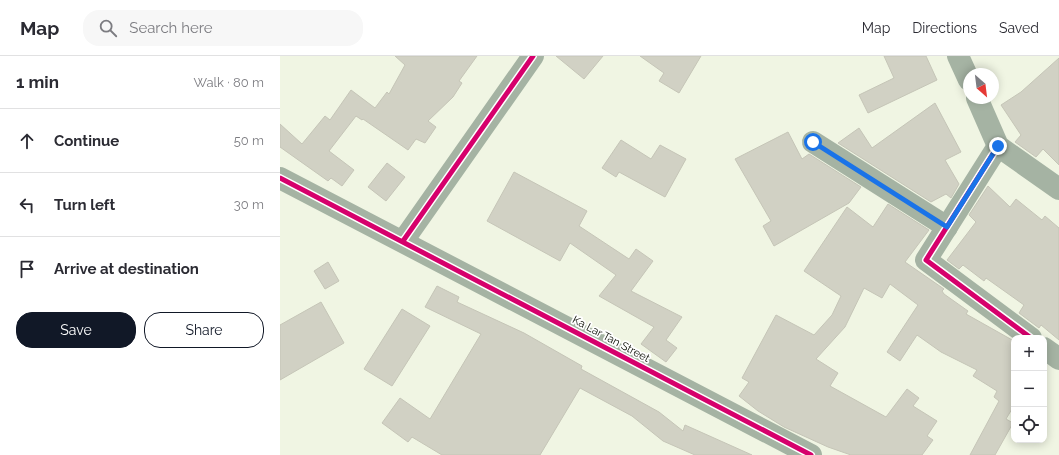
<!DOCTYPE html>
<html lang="en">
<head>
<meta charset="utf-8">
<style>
  body { margin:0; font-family:Raleway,sans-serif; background:#f7f7f7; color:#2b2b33 }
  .controls { position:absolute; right:12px; bottom:12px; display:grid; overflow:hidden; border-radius:8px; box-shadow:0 2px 10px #0003 }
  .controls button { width:36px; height:36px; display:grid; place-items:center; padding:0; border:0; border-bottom:1px solid #e1e1e2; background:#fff; color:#2b2b33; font:20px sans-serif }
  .compass { position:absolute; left:683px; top:12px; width:36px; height:36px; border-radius:50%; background:#fff; box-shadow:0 2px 10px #0003; rotate:152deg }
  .stop { position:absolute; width:12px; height:12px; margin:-9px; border:3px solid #1a73e8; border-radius:50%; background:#fff }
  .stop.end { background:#1a73e8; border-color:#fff; box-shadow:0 1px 4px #0008 }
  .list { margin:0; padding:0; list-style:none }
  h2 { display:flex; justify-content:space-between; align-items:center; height:52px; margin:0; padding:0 16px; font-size:17px }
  h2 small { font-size:13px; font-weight:400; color:#7c7c81 }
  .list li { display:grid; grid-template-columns:26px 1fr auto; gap:12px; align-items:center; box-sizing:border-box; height:64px; padding:0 16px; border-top:1px solid #e1e1e2 }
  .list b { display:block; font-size:15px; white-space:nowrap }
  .list em { font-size:13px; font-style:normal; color:#7c7c81 }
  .actions { display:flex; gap:8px; padding:12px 16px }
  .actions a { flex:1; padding:9px 0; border:1px solid #111827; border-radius:16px; text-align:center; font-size:14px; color:#111827 }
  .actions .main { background:#111827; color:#fff }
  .icon { flex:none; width:22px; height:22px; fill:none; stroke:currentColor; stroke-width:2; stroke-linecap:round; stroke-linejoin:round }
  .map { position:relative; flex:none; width:779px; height:399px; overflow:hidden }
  header { display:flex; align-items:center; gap:24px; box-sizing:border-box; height:56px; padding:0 20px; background:#fff; border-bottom:1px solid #e1e1e2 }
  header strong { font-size:19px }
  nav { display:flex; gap:22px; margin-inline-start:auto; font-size:14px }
  .search { width:280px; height:36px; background:#f7f7f7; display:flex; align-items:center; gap:10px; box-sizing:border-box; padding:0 14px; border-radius:16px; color:#7c7c81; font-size:15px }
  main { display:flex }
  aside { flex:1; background:#fff }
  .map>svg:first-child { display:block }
  .building { fill:#d1d1c4; stroke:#c5c5b7 }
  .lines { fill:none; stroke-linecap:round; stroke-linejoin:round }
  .minor { stroke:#a5b3a3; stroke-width:22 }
  .cycleway-casing { stroke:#fff; stroke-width:8 }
  .cycleway { stroke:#d6006c; stroke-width:5 }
  .route { stroke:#1a73e8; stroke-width:5 }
  .labels { text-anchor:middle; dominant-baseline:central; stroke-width:3.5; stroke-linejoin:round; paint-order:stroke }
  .street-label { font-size:11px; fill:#0b0e05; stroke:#fff }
</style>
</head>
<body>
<header>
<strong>Map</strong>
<div class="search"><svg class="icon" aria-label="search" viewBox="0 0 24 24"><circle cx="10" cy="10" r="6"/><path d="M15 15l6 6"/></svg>Search here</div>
<nav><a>Map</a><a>Directions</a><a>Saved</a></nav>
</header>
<main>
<aside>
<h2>1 min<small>Walk · 80 m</small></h2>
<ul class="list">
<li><svg class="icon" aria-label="ahead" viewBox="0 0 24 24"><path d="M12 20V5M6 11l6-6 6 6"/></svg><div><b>Continue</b></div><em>50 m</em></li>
<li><svg class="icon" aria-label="left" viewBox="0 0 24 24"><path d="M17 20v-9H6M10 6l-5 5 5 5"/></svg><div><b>Turn left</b></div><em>30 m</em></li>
<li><svg class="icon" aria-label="arrive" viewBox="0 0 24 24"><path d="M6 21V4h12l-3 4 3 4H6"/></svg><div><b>Arrive at destination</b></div></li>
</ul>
<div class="actions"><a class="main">Save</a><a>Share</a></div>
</aside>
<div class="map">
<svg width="779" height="399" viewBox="0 0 779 399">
  <rect width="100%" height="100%" fill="#f0f5e3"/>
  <g class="building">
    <polygon points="115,0 197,0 179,25 182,27 173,41 148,65 156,71 145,87 136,83 128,94 83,63 82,64 76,60 49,95 74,114 62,130 51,122 48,125 0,91 0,68 22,88 45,60 50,64 71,34 95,52 107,36 109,38 125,9"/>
    <polygon points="276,0 323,0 304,23"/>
    <polygon points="360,0 421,0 399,37 379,25 384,17"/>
    <polygon points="604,0 646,0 657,24 588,57 579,39 614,22"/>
    <polygon points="779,2 779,109 763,93 756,101 735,86 741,79 721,49 741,36"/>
    <polygon points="655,47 681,96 665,104 679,128 671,142 666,138 651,146 558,87 579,72 592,92"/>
    <polygon points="508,76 522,103 529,98 581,131 569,147 494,190 483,170 491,165 455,103"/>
    <polygon points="341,84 371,103 380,89 406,103 385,141 339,116 336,121 322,112"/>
    <polygon points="107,107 125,121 106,145 88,131"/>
    <polygon points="234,116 307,155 299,170 349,203 356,193 373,205 351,235 402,261 386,284 397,292 386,306 361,288 374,271 319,240 336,219 290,187 280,205 207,165"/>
    <polygon points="708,130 730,151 736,143 762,164 765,160 779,172 779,284 761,269 759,272 739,257 744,249 706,222 704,225 683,209 679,213 667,204 696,166 689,159"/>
    <polygon points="608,148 649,174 625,206 664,233 662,235 664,238 688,255 686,258 734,285 734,354 732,353 726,363 733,367 715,399 690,399 719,345 714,341 717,335 693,320 697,314 661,296 637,279 620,305 607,296 638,249 610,228 602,242 584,232 565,271 536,303 558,317 550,330 606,361 627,333 639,342 633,350 657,365 647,380 653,384 642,399 571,399 548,391 504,371 478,355 459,340 469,326 462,322 496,259 534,279 552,259 561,240 524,215 567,151 593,171"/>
    <polygon points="48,206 59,225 45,233 34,215"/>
    <polygon points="157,230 179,241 177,246 244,277 302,310 301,313 379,356 403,375 405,369 472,399 415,399 383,385 352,360 300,332 260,399 162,399 132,381 128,386 102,367 120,342 150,363 201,278 145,251"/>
    <polygon points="41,246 64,287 0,324 0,269"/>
    <polygon points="122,253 150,270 112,330 84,313"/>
  </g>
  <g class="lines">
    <g class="minor">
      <polyline points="678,0 689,24"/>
      <polyline points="697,42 718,90 779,133"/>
      <polyline points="533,86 667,171"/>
      <polyline points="718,90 646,204 751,282"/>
      <polyline points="0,122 531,399"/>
      <polyline points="123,185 253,0"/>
      <polyline points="764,292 779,303"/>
    </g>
    <defs>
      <g id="cycleway">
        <polyline points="718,90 646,204 751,282"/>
        <polyline points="0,122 531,399"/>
        <polyline points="123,185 253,0"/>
      </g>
    </defs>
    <use href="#cycleway" class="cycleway-casing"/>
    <use href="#cycleway" class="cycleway"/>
  </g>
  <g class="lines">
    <polyline class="route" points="533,86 667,171 718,90"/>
  </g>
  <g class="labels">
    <g class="street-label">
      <text transform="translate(331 283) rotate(28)">Ka Lar Tan Street</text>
    </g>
  </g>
</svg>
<div class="controls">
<button>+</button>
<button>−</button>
<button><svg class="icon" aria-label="locate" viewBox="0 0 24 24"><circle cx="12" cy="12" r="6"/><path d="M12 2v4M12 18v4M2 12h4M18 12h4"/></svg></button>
</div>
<svg class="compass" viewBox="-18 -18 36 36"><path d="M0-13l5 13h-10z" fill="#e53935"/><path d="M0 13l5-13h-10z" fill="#7c7c81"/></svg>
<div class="stop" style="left:533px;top:86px"></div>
<div class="stop end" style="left:718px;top:90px"></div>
</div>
</main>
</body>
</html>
